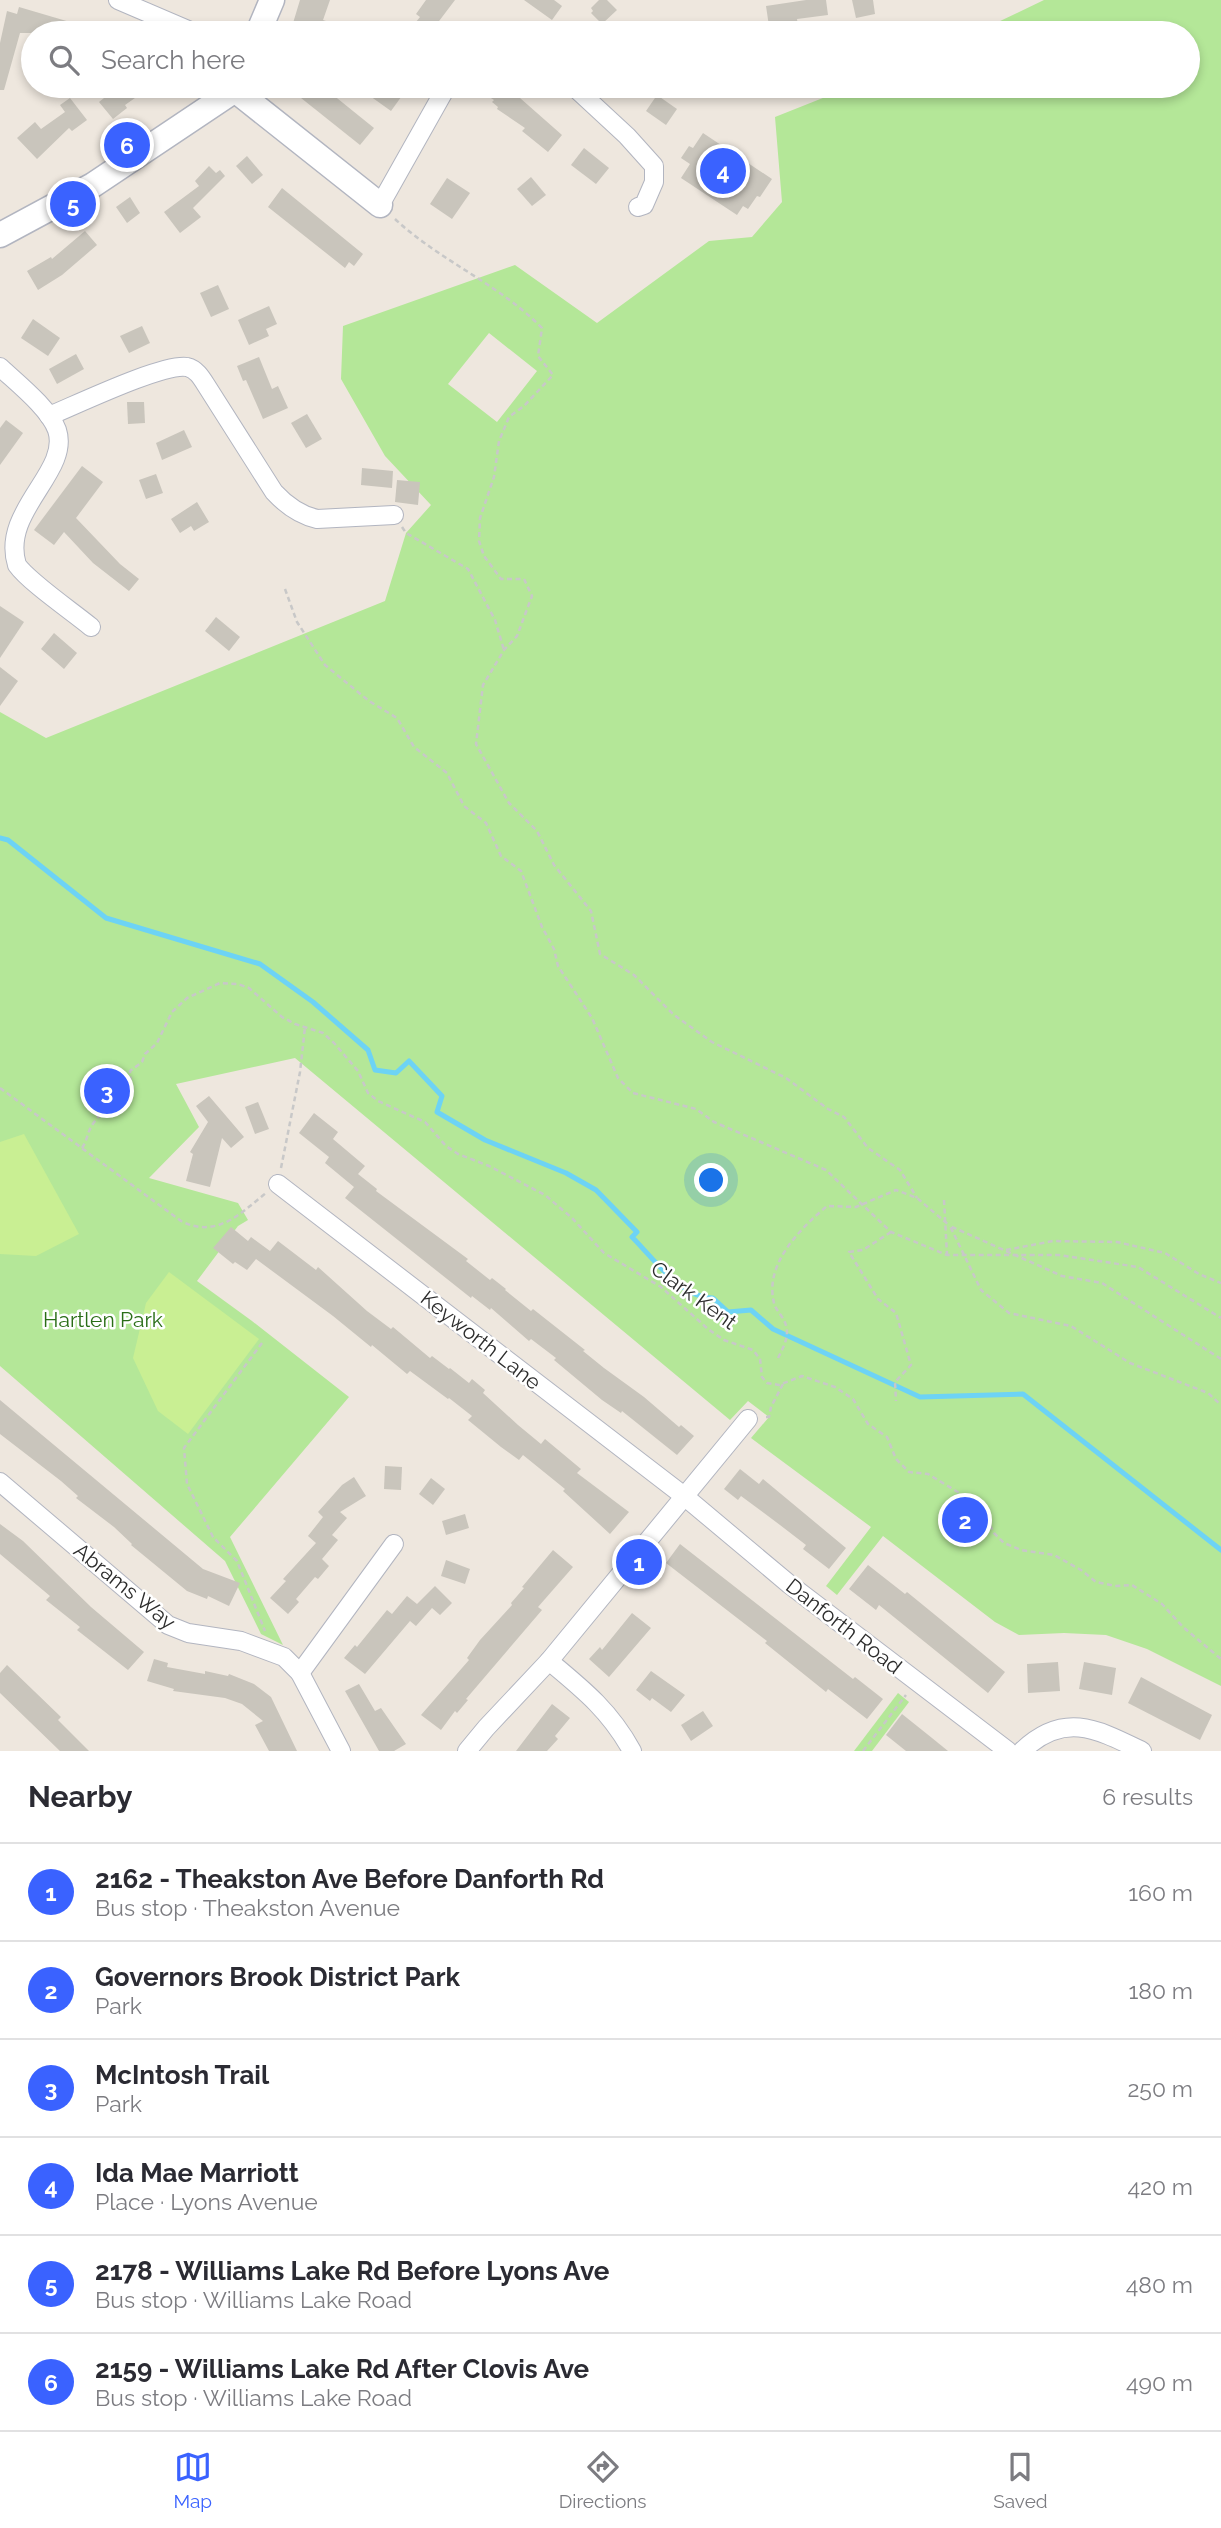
<!DOCTYPE html>
<html lang="en">
<head>
<meta charset="utf-8">
<style>
  body { margin:0; font-family:Raleway,sans-serif; background:#f2f2f3; color:#2b2b33 }
  .you { position:absolute; left:712px; top:1181px; width:24px; height:24px; margin:-18px; border:5px solid #fff; border-radius:50%; background:#1a73e8; box-shadow:0 0 0 10px #1a73e833 }
  .badge { display:grid; place-items:center; width:46px; height:46px; border-radius:50%; background:#3a62ff; color:#fff; font-size:23px; font-weight:700 }
  .pin { position:absolute; translate:-50% -50%; border:4px solid #fff; box-shadow:0 2px 7px #0006 }
  .list { margin:0; padding:0; list-style:none }
  h2 { display:flex; justify-content:space-between; align-items:center; height:91px; margin:0; padding:0 28px; font-size:30px }
  h2 small { font-size:23px; font-weight:400; color:#7c7c81 }
  .list li { display:grid; grid-template-columns:46px 1fr auto; gap:21px; align-items:center; box-sizing:border-box; height:98px; padding:0 28px; border-top:2px solid #e1e1e2 }
  .list b { display:block; font-size:26px; white-space:nowrap }
  .list p { margin:0; font-size:23px; white-space:nowrap; color:#7c7c81 }
  .list em { font-size:23px; font-style:normal; color:#7c7c81 }
  .icon { flex:none; width:38px; height:38px; fill:none; stroke:currentColor; stroke-width:2; stroke-linecap:round; stroke-linejoin:round }
  .map { position:relative; flex:none; width:1221px; height:1751px; overflow:hidden }
  .search { position:absolute; background:#fff; box-shadow:0 4px 10px #0003; left:21px; right:21px; top:21px; height:77px; display:flex; align-items:center; gap:18px; box-sizing:border-box; padding:0 24px; border-radius:38px; color:#7c7c81; font-size:26px }
  .sheet { height:679px; background:#fff }
  nav { display:flex; justify-content:space-around; align-items:center; box-sizing:border-box; height:98px; border-top:2px solid #e1e1e2; background:#fff; font-size:19px; color:#7c7c81 }
  nav a { display:grid; justify-items:center; gap:4px }
  nav .on { color:#3a62ff }
  .map>svg:first-child { display:block }
  .green { fill:#b4e798; fill-rule:evenodd }
  .pitch { fill:#c9ef93 }
  .lines { fill:none; stroke-linecap:round; stroke-linejoin:round }
  .stream { stroke:#6dd3f5; stroke-width:5 }
  .building { fill:#c9c5bc }
  .street-casing { stroke:#b2b5c0; stroke-width:20 }
  .secondary-casing { stroke:#b2b5c0; stroke-width:27 }
  .path { stroke:#c8c8c8; stroke-width:2.5; stroke-dasharray:5 3.5; stroke-linecap:butt }
  .street { stroke:#fff; stroke-width:18 }
  .secondary { stroke:#fff; stroke-width:24 }
  .labels { text-anchor:middle; dominant-baseline:central; stroke-width:5; stroke-linejoin:round; paint-order:stroke }
  .street-label { font-size:21px; fill:#2c2c2c; stroke:#fff }
  .park-label { font-size:21px; fill:#2a6e17; stroke:#fff }
</style>
</head>
<body>
<div class="map">
<svg width="1221" height="1751" viewBox="0 0 1221 1751">
  <rect width="100%" height="100%" fill="#eee7de"/>
  <g class="green">
    <path d="M 1044,0 L 1221,0 L 1221,1686 L 1147,1649 L 1106,1635 L 1064,1633 L 1019,1635 L 995,1622 L 883,1536 L 837,1595 L 826,1586 L 871,1527 L 751,1438 L 769,1417 L 748,1401 L 730,1420 L 295,1058 L 176,1084 L 199,1127 L 149,1178 L 238,1203 L 248,1220 L 238,1226 L 197,1281 L 252,1321 L 349,1397 L 230,1537 L 283,1645 L 261,1634 L 225,1561 L 0,1366 L 0,712 L 46,738 L 385,601 L 406,533 L 431,505 L 385,456 L 341,379 L 343,326 L 515,265 L 597,323 L 709,241 L 752,237 L 782,202 L 775,117 L 853,86 L 1188,86 L 1188,33 L 975,33 ZM 489,333 L 537,371 L 497,422 L 448,384 Z"/>
    <polygon points="898,1693 909,1702 872,1751 854,1751"/>
  </g>
  <g class="pitch">
    <polygon points="24,1134 79,1234 36,1256 0,1254 0,1142"/>
    <polygon points="169,1272 259,1339 188,1434 158,1411 133,1358 146,1303"/>
  </g>
  <g class="lines">
    <path class="stream" d="M 0,838 L 8,840 L 106,918 L 260,964 L 313,1002 L 368,1050 L 375,1070 L 396,1073 L 409,1061 L 442,1096 L 437,1112 L 485,1140 L 566,1173 L 596,1190 L 637,1232 L 632,1237 C 654,1259 681,1298 713,1298 L 728,1312 L 751,1310 L 773,1329 L 920,1397 L 1023,1394 L 1221,1550"/>
  </g>
  <g class="building">
    <polygon points="300,0 330,0 323,20 332,23 329,33 290,33"/>
    <polygon points="426,0 455,0 430,33 407,33 420,17 416,14"/>
    <polygon points="524,0 554,0 562,6 552,20"/>
    <polygon points="599,0 607,0 617,10 602,24 591,13 593,11 591,8"/>
    <polygon points="806,0 826,0 828,15 797,19 799,33 770,33 766,6"/>
    <polygon points="852,0 873,0 875,14 856,18"/>
    <polygon points="19,7 97,30 97,33 20,33 4,90 0,90 0,43 7,11 17,14"/>
    <polygon points="119,86 152,86 125,105 127,108 113,119 99,102"/>
    <polygon points="286,86 322,86 374,128 360,145"/>
    <polygon points="377,86 409,86 391,111 370,96"/>
    <polygon points="472,86 502,86 520,98 562,135 548,152 522,131 525,128 497,109 498,107 492,102 494,100"/>
    <polygon points="657,95 677,109 666,125 646,111"/>
    <polygon points="70,98 87,120 72,131 69,128 37,159 17,138 35,122 41,129 65,112 60,105"/>
    <polygon points="703,133 772,179 760,197 757,196 748,209 743,206 737,215 681,178 690,164 681,158 689,146 693,148"/>
    <polygon points="584,148 609,168 596,184 571,165"/>
    <polygon points="247,156 263,175 252,184 236,166"/>
    <polygon points="209,166 216,173 220,170 225,176 193,208 201,217 180,233 164,212 199,186 195,181"/>
    <polygon points="531,177 546,195 532,206 517,189"/>
    <polygon points="447,178 470,193 452,219 430,204"/>
    <polygon points="282,188 363,254 354,266 349,262 345,268 268,207"/>
    <polygon points="130,197 140,213 127,223 116,207"/>
    <polygon points="85,231 97,245 62,275 38,290 27,271 51,257 52,259"/>
    <polygon points="218,285 229,309 211,317 200,293"/>
    <polygon points="269,306 277,324 266,329 269,336 249,345 238,320"/>
    <polygon points="33,319 60,338 48,356 21,338"/>
    <polygon points="142,326 150,343 129,353 120,336"/>
    <polygon points="76,354 84,369 57,384 49,369"/>
    <polygon points="259,357 272,389 278,386 288,408 263,419 246,380 243,381 237,366"/>
    <polygon points="127,402 144,402 145,423 128,424"/>
    <polygon points="307,414 322,439 306,448 291,423"/>
    <polygon points="6,420 23,433 0,465 0,428"/>
    <polygon points="184,430 192,447 162,460 156,443"/>
    <polygon points="82,466 103,482 76,518 120,564 139,579 129,591 93,563 64,532 54,545 34,530"/>
    <polygon points="362,468 393,471 392,488 361,485"/>
    <polygon points="156,474 163,493 146,499 139,480"/>
    <polygon points="397,480 420,482 418,505 395,502"/>
    <polygon points="197,502 209,522 194,531 191,526 180,533 171,519"/>
    <polygon points="0,606 24,622 0,658"/>
    <polygon points="216,617 240,637 229,651 205,631"/>
    <polygon points="54,633 77,653 64,669 41,649"/>
    <polygon points="0,667 18,681 0,706"/>
    <polygon points="209,1096 244,1137 231,1148 222,1138 210,1187 186,1181 193,1154 190,1152 208,1122 196,1106"/>
    <polygon points="258,1102 269,1129 255,1134 245,1107"/>
    <polygon points="314,1113 338,1132 333,1139 365,1166 358,1174 377,1189 376,1191 468,1259 466,1261 490,1280 492,1278 506,1289 505,1290 531,1311 533,1309 585,1350 583,1351 604,1368 644,1397 679,1427 681,1425 694,1436 677,1455 622,1411 621,1413 602,1400 554,1360 556,1358 531,1339 529,1341 491,1308 490,1310 472,1296 471,1298 345,1198 354,1187 325,1163 329,1157 299,1133"/>
    <polygon points="231,1227 248,1241 251,1237 270,1251 278,1241 316,1270 318,1267 367,1311 391,1329 393,1327 430,1358 432,1356 449,1369 450,1368 469,1383 472,1379 485,1390 483,1393 518,1425 541,1444 545,1439 581,1469 577,1473 629,1512 610,1534 563,1491 565,1489 523,1455 519,1460 501,1447 468,1420 472,1416 449,1398 448,1399 410,1371 407,1374 372,1345 371,1347 333,1316 256,1259 247,1270 235,1262 233,1264 213,1248"/>
    <polygon points="0,1400 203,1569 240,1583 229,1606 208,1596 207,1599 187,1591 131,1545 132,1544 114,1527 76,1498 78,1496 61,1481 0,1434"/>
    <polygon points="385,1466 402,1467 401,1490 384,1489"/>
    <polygon points="740,1469 759,1484 763,1479 846,1548 829,1569 803,1549 806,1545 780,1525 741,1496 738,1500 724,1489"/>
    <polygon points="354,1477 366,1496 340,1512 347,1518 332,1535 338,1540 322,1559 329,1566 318,1579 315,1577 296,1599 299,1602 288,1614 270,1598 286,1581 283,1579 316,1543 308,1536 323,1517 318,1512 342,1485"/>
    <polygon points="431,1478 445,1489 433,1505 419,1494"/>
    <polygon points="465,1514 469,1528 446,1535 442,1521"/>
    <polygon points="0,1524 23,1541 91,1607 144,1652 128,1670 77,1630 80,1627 46,1600 50,1596 0,1554"/>
    <polygon points="680,1544 853,1679 855,1677 883,1699 867,1719 828,1689 826,1692 765,1643 767,1641 666,1563"/>
    <polygon points="553,1550 573,1567 538,1607 542,1610 466,1699 468,1700 457,1713 455,1711 441,1730 421,1715 469,1660 467,1658 480,1640 512,1605 511,1603 524,1588 522,1587"/>
    <polygon points="446,1560 470,1569 465,1584 441,1576"/>
    <polygon points="868,1565 905,1594 907,1592 1005,1672 988,1693 879,1605 876,1610 849,1589"/>
    <polygon points="435,1586 452,1603 440,1615 432,1608 416,1626 410,1621 365,1674 344,1658 355,1645 357,1647 387,1610 392,1614 407,1596 417,1604"/>
    <polygon points="632,1613 651,1628 609,1677 589,1659 600,1647 602,1650"/>
    <polygon points="154,1659 168,1663 167,1667 205,1674 205,1671 228,1676 229,1674 254,1684 271,1697 297,1751 269,1751 255,1725 263,1721 242,1704 225,1698 173,1691 174,1689 147,1681"/>
    <polygon points="1058,1662 1060,1691 1028,1693 1027,1664"/>
    <polygon points="1084,1662 1116,1668 1112,1695 1079,1689"/>
    <polygon points="7,1665 61,1717 58,1720 89,1751 60,1751 0,1693 0,1673"/>
    <polygon points="651,1671 685,1695 671,1712 652,1698 650,1701 636,1690"/>
    <polygon points="1141,1677 1212,1715 1200,1740 1128,1703"/>
    <polygon points="359,1684 375,1711 381,1708 406,1744 394,1751 379,1751 345,1691"/>
    <polygon points="552,1704 570,1718 555,1736 558,1739 547,1751 516,1751"/>
    <polygon points="703,1711 713,1726 691,1741 681,1725"/>
    <polygon points="902,1714 932,1738 948,1751 906,1751 886,1735"/>
  </g>
  <g class="lines">
    <defs>
      <g id="street">
        <polyline points="118,0 195,33"/>
        <polyline points="483,33 500,33"/>
        <polyline points="573,86 627,136 654,166 654,182 644,205 638,207"/>
        <polyline points="380,205 447,86"/>
        <path d="M 0,367 C 17,383 49,408 57,430 C 71,472 0,511 17,565 C 29,582 73,612 91,627"/>
        <path d="M 49,416 C 76,405 163,363 187,367 C 196,369 201,377 206,385 L 274,492 C 286,505 300,515 317,519 L 394,515"/>
        <polyline points="278,1184 684,1496 789,1584 1008,1751"/>
        <polyline points="0,1482 168,1625 188,1633 241,1641 284,1657 300,1673 341,1751"/>
        <path d="M 549,1661 C 584,1690 610,1711 632,1751"/>
        <polyline points="300,1673 394,1544"/>
        <polyline points="467,1751 486,1728 549,1661 748,1419"/>
        <path d="M 1022,1751 C 1064,1711 1097,1729 1142,1751"/>
      </g>
      <g id="secondary">
        <polyline points="258,33 272,0"/>
        <polyline points="235,90 380,205"/>
        <polyline points="0,235 93,185 235,90 237,86"/>
      </g>
    </defs>
    <use href="#street" class="street-casing"/>
    <use href="#secondary" class="secondary-casing"/>
    <g class="path">
      <path d="M 395,219 C 440,261 499,284 542,328 L 538,356 L 553,375 L 524,406 L 509,417 L 499,441 L 494,477 L 480,518 L 479,541 L 484,556 L 501,579 L 524,579 L 532,596 L 517,636 L 504,650 L 483,685 L 476,744 L 509,803 L 537,831 L 554,865 L 591,911 L 600,954 L 634,975 L 674,1015 L 712,1042 L 786,1078 L 828,1109 L 844,1117 L 868,1148 L 900,1170 L 917,1198"/>
      <polyline points="402,527 406,533 468,569 495,620 504,650"/>
      <polyline points="285,589 297,622 325,665 369,701 397,718 414,747 447,773 464,806 486,823 501,856 521,871 542,927 554,949 558,966 592,1018 618,1078 633,1093 696,1109 714,1122 826,1170 891,1232 947,1255 1059,1255 1138,1267 1221,1318"/>
      <path d="M 0,1088 L 181,1221 C 216,1239 240,1214 266,1193"/>
      <path d="M 82,1148 C 87,1141 87,1134 91,1127 C 98,1115 119,1093 131,1086 L 130,1071 L 142,1062 L 145,1054 L 157,1043 L 172,1012 L 187,998 L 220,983 L 238,984 L 249,988 L 282,1017 L 295,1024 L 323,1033 L 334,1043 L 358,1071 L 368,1093 L 378,1101 L 425,1122 L 446,1146 L 458,1154 L 489,1166 L 545,1195 L 572,1218 L 604,1253 L 661,1287 L 708,1329 L 724,1340 L 753,1350 L 760,1359 L 762,1377 L 767,1383 L 779,1385 L 802,1376 L 835,1387 L 853,1399 L 868,1424 L 887,1437 L 896,1459 L 909,1472 L 928,1474 L 966,1497 L 983,1513 L 994,1533 L 1004,1543 L 1021,1550 L 1054,1555 L 1081,1570 L 1096,1582 L 1115,1586 L 1132,1585 L 1162,1604 L 1183,1627 L 1221,1659"/>
      <polyline points="281,1168 300,1072 305,1027"/>
      <polyline points="944,1200 947,1255"/>
      <polyline points="891,1232 863,1250 849,1252 878,1299 896,1313 911,1365 895,1382 896,1401"/>
      <polyline points="1006,1250 1053,1241 1117,1242 1165,1253 1199,1274 1221,1283"/>
      <polyline points="262,1343 184,1448 187,1484 213,1537 237,1561 265,1631"/>
      <path d="M 778,1358 C 785,1344 792,1332 782,1317 C 779,1312 775,1308 774,1303 C 764,1264 800,1229 827,1206 L 856,1207 L 896,1190 L 917,1198 L 950,1226"/>
      <polyline points="1221,1359 1102,1283 1062,1276 950,1226 981,1290 1009,1313 1071,1326 1130,1363 1208,1393 1221,1405"/>
      <polyline points="766,1417 769,1417 771,1407 784,1382"/>
      <polyline points="863,1751 906,1695"/>
    </g>
    <use href="#street" class="street"/>
    <use href="#secondary" class="secondary"/>
  </g>
  <g class="labels">
    <g class="street-label">
      <text transform="translate(694 1295) rotate(36)">Clark Kent</text>
      <text transform="translate(481 1340) rotate(38)">Keyworth Lane</text>
      <text transform="translate(125 1586) rotate(39)">Abrams Way</text>
      <text transform="translate(844 1626) rotate(38)">Danforth Road</text>
    </g>
    <g class="park-label">
      <text x="103" y="1319">Hartlen Park</text>
    </g>
  </g>
</svg>
<div class="you"></div>
<div class="pin badge" style="left:639px;top:1562px">1</div>
<div class="pin badge" style="left:965px;top:1520px">2</div>
<div class="pin badge" style="left:107px;top:1091px">3</div>
<div class="pin badge" style="left:723px;top:171px">4</div>
<div class="pin badge" style="left:73px;top:204px">5</div>
<div class="pin badge" style="left:127px;top:145px">6</div>
<div class="search"><svg class="icon" aria-label="search" viewBox="0 0 24 24"><circle cx="10" cy="10" r="6"/><path d="M15 15l6 6"/></svg>Search here</div>
</div>
<section class="sheet">
<h2>Nearby<small>6 results</small></h2>
<ul class="list">
<li><span class="badge">1</span><div><b>2162 - Theakston Ave Before Danforth Rd</b><p>Bus stop · Theakston Avenue</p></div><em>160 m</em></li>
<li><span class="badge">2</span><div><b>Governors Brook District Park</b><p>Park</p></div><em>180 m</em></li>
<li><span class="badge">3</span><div><b>McIntosh Trail</b><p>Park</p></div><em>250 m</em></li>
<li><span class="badge">4</span><div><b>Ida Mae Marriott</b><p>Place · Lyons Avenue</p></div><em>420 m</em></li>
<li><span class="badge">5</span><div><b>2178 - Williams Lake Rd Before Lyons Ave</b><p>Bus stop · Williams Lake Road</p></div><em>480 m</em></li>
<li><span class="badge">6</span><div><b>2159 - Williams Lake Rd After Clovis Ave</b><p>Bus stop · Williams Lake Road</p></div><em>490 m</em></li>
</ul>
</section>
<nav>
<a class="on"><svg class="icon" aria-label="map" viewBox="0 0 24 24"><path d="M3 6l6-2 6 2 6-2v14l-6 2-6-2-6 2zM9 4v14M15 6v14"/></svg>Map</a>
<a><svg class="icon" aria-label="directions" viewBox="0 0 24 24"><path d="M12 3l9 9-9 9-9-9zM9 14v-3h6M13 9l2 2-2 2"/></svg>Directions</a>
<a><svg class="icon" aria-label="saved" viewBox="0 0 24 24"><path d="M7 4h10v16l-5-4-5 4z"/></svg>Saved</a>
</nav>
</body>
</html>
